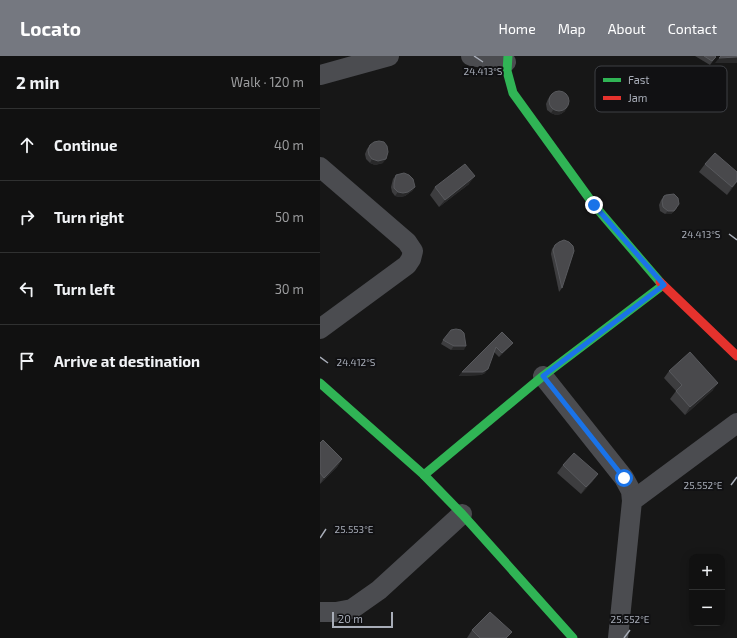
<!DOCTYPE html>
<html lang="en">
<head>
<meta charset="utf-8">
<style>
  body { margin:0; font-family:"Exo 2",sans-serif; background:#1e1f1f; color:#f1f3f6 }
  .controls { position:absolute; right:12px; bottom:12px; display:grid; overflow:hidden; border-radius:8px; box-shadow:0 2px 10px #0003 }
  .controls button { width:36px; height:36px; display:grid; place-items:center; padding:0; border:0; border-bottom:1px solid #303131; background:#111; color:#f1f3f6; font:20px sans-serif }
  .scale { position:absolute; left:12px; bottom:10px; width:61px; box-sizing:border-box; padding-left:4px; border:2px solid #a8adb8; border-top:0; font-size:11px; line-height:14px; white-space:nowrap; color:#a8adb8; -webkit-text-stroke:3px #111113; paint-order:stroke }
  .stop { position:absolute; width:12px; height:12px; margin:-9px; border:3px solid #1a73e8; border-radius:50%; background:#fff }
  .stop.end { background:#1a73e8; border-color:#fff; box-shadow:0 1px 4px #0008 }
  .list { margin:0; padding:0; list-style:none }
  h2 { display:flex; justify-content:space-between; align-items:center; height:52px; margin:0; padding:0 16px; font-size:17px }
  h2 small { font-size:13px; font-weight:400; color:#9c9d9f }
  .list li { display:grid; grid-template-columns:26px 1fr auto; gap:12px; align-items:center; box-sizing:border-box; height:72px; padding:0 16px; border-top:1px solid #303131 }
  .list b { display:block; font-size:15px; white-space:nowrap }
  .list em { font-size:13px; font-style:normal; color:#9c9d9f }
  .icon { flex:none; width:22px; height:22px; fill:none; stroke:currentColor; stroke-width:2; stroke-linecap:round; stroke-linejoin:round }
  .map { position:relative; flex:none; width:417px; height:582px; overflow:hidden }
  header { display:flex; align-items:center; gap:24px; box-sizing:border-box; height:56px; padding:0 20px; background:#757880; color:#fff }
  header strong { font-size:19px }
  nav { display:flex; gap:22px; margin-inline-start:auto; font-size:14px }
  main { display:flex }
  aside { flex:1; background:#111 }
  .map>svg:first-child { display:block }
  .lines { fill:none; stroke-linecap:round; stroke-linejoin:round }
  .street { stroke:#4b4c50; stroke-width:20 }
  .fast { stroke:#30b455; stroke-width:9 }
  .jam { stroke:#e5322d; stroke-width:9 }
  .wall { fill:#3d3d3f }
  .shaded-wall { fill:#29292a }
  .building { fill:#49494c; stroke:#58595d }
  .route { stroke:#1a73e8; stroke-width:5 }
  .ticks { fill:none; stroke:#a8adb8; stroke-width:1.5 }
  .key { fill:#111113; stroke:#3e4045; stroke-width:1 }
  .key-label { font-size:11px; fill:#a8adb8 }
  .ticks-label { font-size:10px; text-anchor:middle; fill:#a8adb8; stroke:#111113; stroke-width:4; stroke-linejoin:round; paint-order:stroke }
</style>
</head>
<body>
<header>
<strong>Locato</strong>
<nav><a>Home</a><a>Map</a><a>About</a><a>Contact</a></nav>
</header>
<main>
<aside>
<h2>2 min<small>Walk · 120 m</small></h2>
<ul class="list">
<li><svg class="icon" aria-label="ahead" viewBox="0 0 24 24"><path d="M12 20V5M6 11l6-6 6 6"/></svg><div><b>Continue</b></div><em>40 m</em></li>
<li><svg class="icon" aria-label="right" viewBox="0 0 24 24"><path d="M7 20v-9h11M14 6l5 5-5 5"/></svg><div><b>Turn right</b></div><em>50 m</em></li>
<li><svg class="icon" aria-label="left" viewBox="0 0 24 24"><path d="M17 20v-9H6M10 6l-5 5 5 5"/></svg><div><b>Turn left</b></div><em>30 m</em></li>
<li><svg class="icon" aria-label="arrive" viewBox="0 0 24 24"><path d="M6 21V4h12l-3 4 3 4H6"/></svg><div><b>Arrive at destination</b></div></li>
</ul>
</aside>
<div class="map">
<svg width="417" height="582" viewBox="0 0 417 582">
  <rect width="100%" height="100%" fill="#171717"/>
  <g class="lines">
    <g class="street">
      <polyline points="151,0 186,6"/>
      <polyline points="0,19 69,0"/>
      <polyline points="0,111 87,186 93,195 91,203 87,209 0,273"/>
      <polyline points="223,320 304,422 311,435 312,445"/>
      <polyline points="0,556 16,556 32,553 59,534 142,458"/>
      <polyline points="298,582 312,445 417,367"/>
    </g>
    <g class="fast">
      <polyline points="188,0 187,15 193,37 274,149 340,226"/>
      <polyline points="0,327 104,419 142,458 253,582"/>
      <polyline points="104,419 223,320 343,229"/>
    </g>
    <polyline class="jam" points="340,226 417,300"/>
  </g>
  <g class="wall">
    <polygon points="375,0 395,0 396,1 390,9"/>
    <polygon points="231,39 245,55 241,58 236,59 231,57 227,54 226,48 228,43"/>
    <polygon points="50,89 63,107 55,109 50,107 46,103 45,98 47,93"/>
    <polygon points="385,108 417,116 417,126 407,139 379,116"/>
    <polygon points="76,119 95,131 92,135 85,140 80,141 75,140 72,136 71,131 73,123"/>
    <polygon points="149,128 119,151 110,139 115,131"/>
    <polygon points="344,140 357,152 351,158 345,158 340,155 339,149 341,144"/>
    <polygon points="235,189 242,232 239,236 231,198 232,193"/>
    <polygon points="182,276 193,287 179,301 174,296 165,317 161,319 139,320 142,316"/>
    <polygon points="123,284 144,294 131,294 121,288"/>
    <polygon points="349,315 393,334 365,359 350,343 356,335 344,322"/>
    <polygon points="0,387 22,403 17,411 0,428"/>
    <polygon points="243,409 278,418 272,426 261,438 237,417"/>
    <polygon points="152,574 188,582 147,582"/>
  </g>
  <g class="shaded-wall">
    <polygon points="417,1 417,7 395,7 399,2"/>
    <polygon points="248,51 245,55 241,58 236,59 231,57 233,54"/>
    <polygon points="52,103 66,103 63,107 55,109 50,107"/>
    <polygon points="155,120 149,128 119,151 125,144"/>
    <polygon points="417,125 416,127 407,139 412,131"/>
    <polygon points="95,131 92,135 85,140 80,141 75,140 78,136"/>
    <polygon points="359,148 351,158 345,158 348,155"/>
    <polygon points="193,287 179,301 182,297"/>
    <polygon points="134,290 146,290 144,294 131,294"/>
    <polygon points="168,313 165,317 161,319 139,320 142,316"/>
    <polygon points="398,327 393,334 365,359 370,351"/>
    <polygon points="22,403 17,411 0,428 4,422"/>
    <polygon points="278,418 272,426 261,438 266,431"/>
  </g>
  <g class="building">
    <polygon points="384,0 395,0 396,1 392,5"/>
    <polygon points="401,0 417,0 417,1 399,2"/>
    <circle cx="239" cy="45" r="10"/>
    <polygon points="59,85 64,86 67,90 68,96 66,103 58,105 52,103 49,99 48,94 50,89 54,86"/>
    <polygon points="395,97 417,116 417,125 412,131 385,108"/>
    <polygon points="145,108 155,120 125,144 115,131"/>
    <polygon points="84,117 89,119 93,123 95,131 88,136 83,137 78,136 74,132 74,127 76,119"/>
    <polygon points="354,138 358,142 359,148 354,155 348,155 343,151 342,145 344,140 346,139"/>
    <polygon points="244,184 249,186 253,190 254,195 242,232 233,194 235,189 239,186"/>
    <polygon points="136,273 141,274 144,277 146,290 134,290 123,284 131,274"/>
    <polygon points="182,276 193,287 182,297 176,291 168,313 163,316 142,316"/>
    <polygon points="370,296 398,327 370,351 356,335 362,329 349,315"/>
    <polygon points="3,384 22,403 4,422 0,417 0,387"/>
    <polygon points="254,397 278,418 266,431 243,409"/>
    <polygon points="170,556 192,576 186,582 160,582 152,574"/>
  </g>
  <g class="lines">
    <polyline class="route" points="274,149 344,229 223,320 304,422"/>
  </g>
  <path class="ticks" d="M 154,0 L 163,6M 409,178 L 417,184M 0,301 L 8,307M 411,429 L 417,421M 0,482 L 6,473M 304,582 L 310,574"/>
  <rect x="275" y="10" width="132" height="46" rx="6" class="key"/>
  <rect x="283" y="22" width="18" height="4" fill="#30b455"/>
  <rect x="283" y="40" width="18" height="4" fill="#e5322d"/>
  <g class="key-label">
    <text x="308" y="28">Fast</text>
    <text x="308" y="46">Jam</text>
  </g>
  <g class="ticks-label">
    <text x="163" y="19">24.413°S</text>
    <text x="381" y="182">24.413°S</text>
    <text x="36" y="310">24.412°S</text>
    <text x="383" y="433">25.552°E</text>
    <text x="34" y="477">25.553°E</text>
    <text x="310" y="567">25.552°E</text>
  </g>
</svg>
<div class="controls">
<button>+</button>
<button>−</button>
</div>
<div class="scale">20 m</div>
<div class="stop" style="left:304px;top:422px"></div>
<div class="stop end" style="left:274px;top:149px"></div>
</div>
</main>
</body>
</html>
